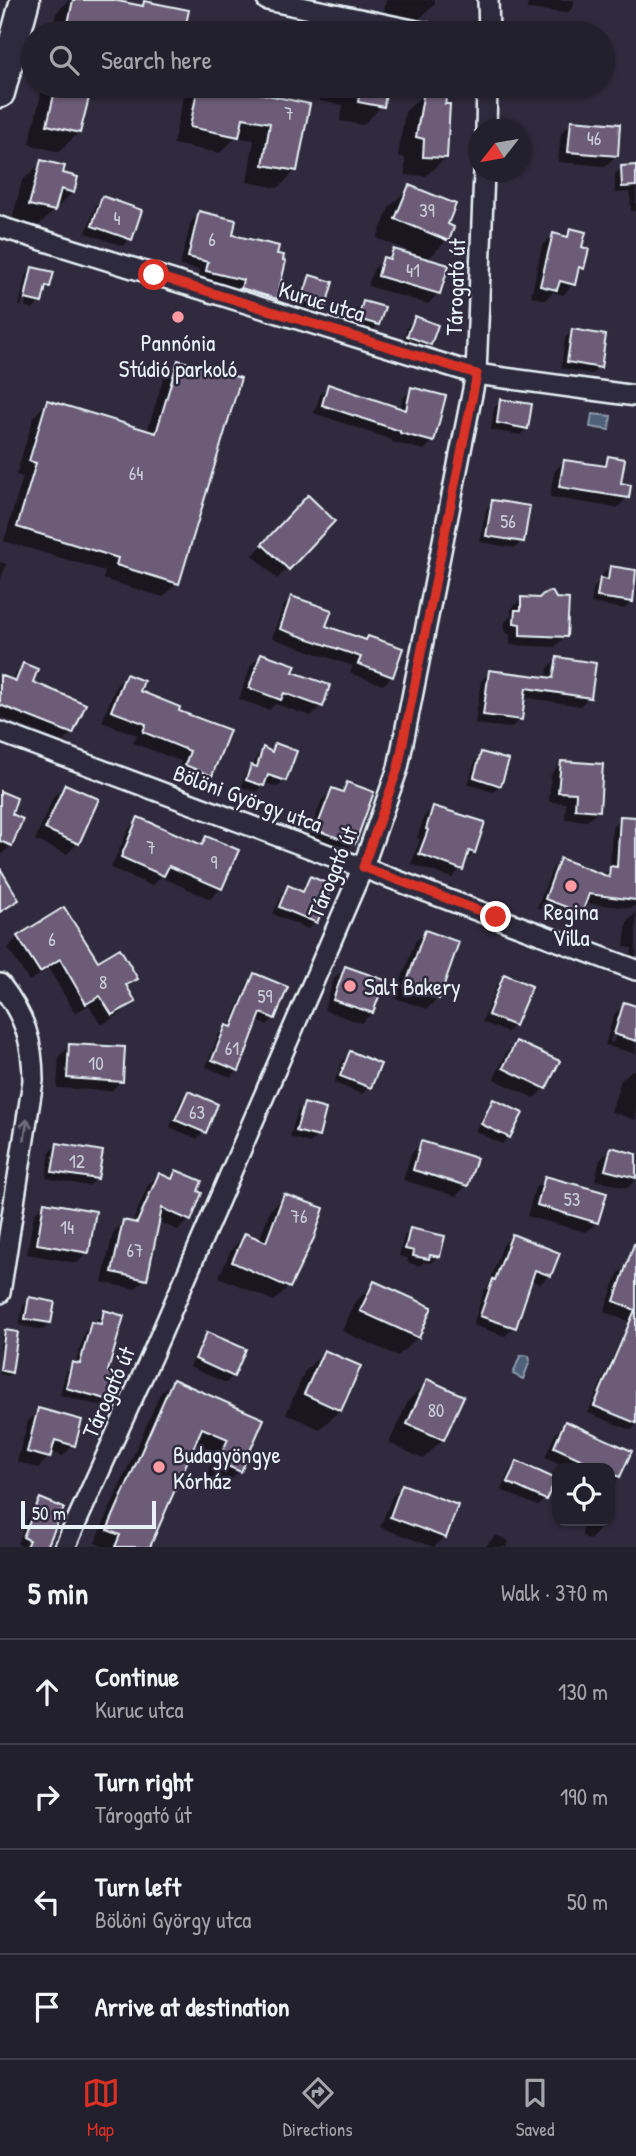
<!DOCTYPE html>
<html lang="en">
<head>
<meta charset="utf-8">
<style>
  body { margin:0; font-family:"Patrick Hand",sans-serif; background:#2b2836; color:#f1f3f6 }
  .controls { position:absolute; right:21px; bottom:21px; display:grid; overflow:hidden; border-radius:14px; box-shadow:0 2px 5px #0004 }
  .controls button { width:63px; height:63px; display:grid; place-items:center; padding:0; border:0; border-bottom:2px solid #403e4a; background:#23202e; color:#f1f3f6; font:35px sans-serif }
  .compass { position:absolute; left:468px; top:119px; width:63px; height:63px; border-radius:50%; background:#23202e; box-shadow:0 2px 5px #0004; rotate:239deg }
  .scale { position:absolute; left:21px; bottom:18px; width:135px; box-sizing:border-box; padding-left:7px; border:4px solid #e8f1f8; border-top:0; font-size:19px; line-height:24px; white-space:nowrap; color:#e8f1f8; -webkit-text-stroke:5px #2f2a3d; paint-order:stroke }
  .stop { position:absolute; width:21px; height:21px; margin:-16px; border:5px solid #d93025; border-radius:50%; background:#fff }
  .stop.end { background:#d93025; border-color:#fff; box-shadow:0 2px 7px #0008 }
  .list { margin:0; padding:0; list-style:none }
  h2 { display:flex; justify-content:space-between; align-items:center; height:91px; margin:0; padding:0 28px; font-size:30px }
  h2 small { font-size:23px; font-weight:400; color:#a3a3aa }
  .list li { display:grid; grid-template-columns:46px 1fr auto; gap:21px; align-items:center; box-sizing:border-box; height:105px; padding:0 28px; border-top:2px solid #403e4a }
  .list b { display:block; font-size:26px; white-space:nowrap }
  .list p { margin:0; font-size:23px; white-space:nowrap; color:#a3a3aa }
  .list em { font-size:23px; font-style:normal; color:#a3a3aa }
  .icon { flex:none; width:38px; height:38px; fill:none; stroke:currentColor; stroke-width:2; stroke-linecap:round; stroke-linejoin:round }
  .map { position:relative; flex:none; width:636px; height:1547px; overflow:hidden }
  .search { position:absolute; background:#23202e; box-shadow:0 2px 5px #0004; left:21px; right:21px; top:21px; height:77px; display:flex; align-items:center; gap:18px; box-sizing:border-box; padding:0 24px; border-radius:38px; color:#a3a3aa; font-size:26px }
  .sheet { height:511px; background:#23202e }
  nav { display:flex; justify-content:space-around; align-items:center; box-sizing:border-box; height:98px; border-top:2px solid #403e4a; background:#23202e; font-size:19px; color:#a3a3aa }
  nav a { display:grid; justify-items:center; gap:4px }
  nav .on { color:#d93025 }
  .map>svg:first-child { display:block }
  .water { fill:#4f6079; stroke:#8c9aac; stroke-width:2 }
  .shadow { fill:#0007; fill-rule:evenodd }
  .building { fill:#6c5c77; stroke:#e8f1f8; stroke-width:2 }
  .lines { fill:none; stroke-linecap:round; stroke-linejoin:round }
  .minor-casing { stroke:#e8f1f8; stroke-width:24 }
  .secondary-casing { stroke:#e8f1f8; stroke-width:33 }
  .minor { stroke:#2f2a3d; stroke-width:19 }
  .secondary { stroke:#2f2a3d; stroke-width:28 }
  .oneway { stroke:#70707e }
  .route { stroke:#d93025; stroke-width:9 }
  .poi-dot { fill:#ff9aa2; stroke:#2f2a3d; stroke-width:2.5 }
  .labels { text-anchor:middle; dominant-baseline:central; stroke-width:5; stroke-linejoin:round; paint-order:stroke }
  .number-label { font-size:19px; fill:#c9ccd8 }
  .street-label { font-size:23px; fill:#e8f1f8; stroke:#2f2a3d }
  .poi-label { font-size:23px; fill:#e8f1f8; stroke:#2f2a3d }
</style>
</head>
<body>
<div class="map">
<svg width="636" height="1547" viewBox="0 0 636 1547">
  <rect width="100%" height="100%" fill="#2f2a3d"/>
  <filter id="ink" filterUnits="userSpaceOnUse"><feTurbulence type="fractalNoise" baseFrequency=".0143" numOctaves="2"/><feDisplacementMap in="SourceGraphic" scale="14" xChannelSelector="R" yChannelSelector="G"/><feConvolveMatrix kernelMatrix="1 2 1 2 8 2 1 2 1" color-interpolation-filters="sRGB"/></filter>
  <g filter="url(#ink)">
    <g class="water">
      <polygon points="592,414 611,416 609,430 590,427"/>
      <polygon points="525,1355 529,1356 530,1361 523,1379 513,1374 520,1356"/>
    </g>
    <g class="shadow">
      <polygon points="69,0 105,0 140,7 144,3 187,11 183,33 52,33 56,13"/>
      <polygon points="386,0 435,0 435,4 415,23 383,17"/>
      <polygon points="528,0 574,0 574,6 567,13 527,9"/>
      <polygon points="43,86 90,86 79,132 59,152 29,144"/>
      <polygon points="195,86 226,86 226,89 308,105 296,170 278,188 247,182 254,140 236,137 220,153 173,144 183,98"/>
      <polygon points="322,86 385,86 382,106 363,125 340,121 343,105 319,101"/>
      <polygon points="525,86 570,86 563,94 525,92"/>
      <polygon points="424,93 443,106 446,157 426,176 405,175 405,158 398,156 405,112"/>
      <polygon points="572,122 616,156 605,166 558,162 561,133"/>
      <polygon points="42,162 61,174 73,192 34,230 11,224 22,181"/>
      <polygon points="622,167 636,167 636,211 631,211 630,192 615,193 615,174"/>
      <polygon points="410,187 446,225 447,240 427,260 438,293 428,304 368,286 373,270 394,251 417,258 418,255 377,238 390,206"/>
      <polygon points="103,198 130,239 123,246 86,233 96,205"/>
      <polygon points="200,213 230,237 275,255 284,262 275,299 266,307 233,297 235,289 198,280 200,270 180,266 191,222"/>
      <polygon points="570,230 580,248 582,268 576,275 573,284 563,295 553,292 545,300 531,296 542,246 553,235 563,237"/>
      <polygon points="33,268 49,287 43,292 40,302 33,309 25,307 32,274 29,274 21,306 19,306 26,275"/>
      <polygon points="311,277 324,305 317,312 297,306 304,284"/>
      <polygon points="363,303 378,325 371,332 352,326 356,310"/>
      <polygon points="415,318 429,344 422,351 402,343 408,325"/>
      <polygon points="572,331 599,367 592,374 561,368 565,338"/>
      <polygon points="178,362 177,583 163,597 103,579 105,571 4,541 23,477 16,475 34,416 48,402 147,432 164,376"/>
      <polygon points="329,386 400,410 403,398 412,389 433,441 424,450 392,442 392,440 314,413 320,395"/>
      <polygon points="501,401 527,428 520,435 491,430 494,408"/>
      <polygon points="608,458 619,485 627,498 617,508 550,497 554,472 564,461 600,467"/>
      <polygon points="308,498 333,521 277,579 253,555"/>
      <polygon points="493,502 522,541 515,548 480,542 486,509"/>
      <polygon points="0,562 6,564 0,582"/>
      <polygon points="610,567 631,602 624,609 591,603 594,587 602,580 603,574"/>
      <polygon points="292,598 324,627 392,676 383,685 350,673 353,666 272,638 283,607"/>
      <polygon points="522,598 565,636 555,647 510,645 510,634 505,633 505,622 511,616 511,609"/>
      <polygon points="261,655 291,673 321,706 311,716 275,704 269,710 239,699 251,665"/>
      <polygon points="557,659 589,697 580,706 523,697 520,719 511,728 475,724 481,681 490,672 547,679 548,668"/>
      <polygon points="24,665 31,683 72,733 63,742 0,717 0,677 12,681 15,674"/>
      <polygon points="126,676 137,692 177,712 211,775 200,786 175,776 181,761 133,743 137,735 102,722 116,686"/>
      <polygon points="276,745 285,780 278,787 264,783 256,792 241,787 245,774 253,767 257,756 264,749 269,752"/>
      <polygon points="482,754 500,785 493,792 468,784 475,761"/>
      <polygon points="561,763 598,810 587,821 565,819 566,803 549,802 551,774"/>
      <polygon points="347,784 353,843 343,854 307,840 322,800 333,790 339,792"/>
      <polygon points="65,786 78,843 67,854 35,840 54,796"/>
      <polygon points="0,787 9,815 11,845 0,856"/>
      <polygon points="433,808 474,852 452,878 411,864 420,839 417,838 424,817"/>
      <polygon points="621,818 636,819 636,904 632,908 584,903 580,912 572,920 537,908 552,869 560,860 602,876 610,869 612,827"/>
      <polygon points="138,819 199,846 207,838 221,888 210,899 161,877 152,886 111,868 128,830"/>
      <polygon points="311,878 315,922 308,929 273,914 282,894 289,887 301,893 304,885"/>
      <polygon points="636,913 636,966 630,966 632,948 624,947 627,922"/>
      <polygon points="425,932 457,943 438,998 427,1009 395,998 415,942"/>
      <polygon points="18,937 136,978 126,988 133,1001 123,1012 101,1025 89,1005 75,1013 49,969 29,981 8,948"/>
      <polygon points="345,968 372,1013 361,1023 324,1010 334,979"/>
      <polygon points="255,975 274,1018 267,1025 257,1021 238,1070 231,1077 206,1067 219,1034 226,1027 229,1028 248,982"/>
      <polygon points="505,977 514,1025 507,1032 482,1022 498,983"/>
      <path d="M 625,1004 L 636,1008 L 636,1054 L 605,1045 L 614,1015 ZM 619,1015 L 622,1015 L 613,1043 L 610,1042 Z"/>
      <polygon points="516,1043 545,1088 534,1098 494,1079 506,1053"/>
      <polygon points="70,1046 121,1081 111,1091 57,1088 59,1056"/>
      <polygon points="350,1053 369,1087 362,1094 334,1083 343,1060"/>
      <polygon points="632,1070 636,1071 636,1120 611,1112 621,1080"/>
      <polygon points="188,1094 204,1132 197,1139 170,1127 181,1100"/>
      <polygon points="494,1101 509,1137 502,1144 475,1131 487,1108"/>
      <polygon points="304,1105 317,1136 310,1143 290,1137 297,1112"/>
      <polygon points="421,1143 467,1185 456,1196 403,1180 411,1154"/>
      <polygon points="57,1145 96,1179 89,1186 46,1178 50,1152"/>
      <polygon points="611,1149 636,1155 636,1180 627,1188 595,1180 600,1160"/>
      <polygon points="177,1172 189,1220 178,1230 157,1221 145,1279 135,1289 102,1282 113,1233 123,1222 132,1224 148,1185 159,1175 169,1179"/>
      <polygon points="546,1178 597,1222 586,1232 527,1216 535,1188"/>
      <polygon points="284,1196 288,1287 274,1301 219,1277 231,1250 245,1235 259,1241 270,1210"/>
      <polygon points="44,1204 88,1252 77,1263 27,1254 34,1214"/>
      <path d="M 411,1229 L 438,1256 L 431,1263 L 424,1262 L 420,1266 L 407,1262 L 408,1258 L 399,1256 L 404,1236 ZM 421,1254 L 436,1254 L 436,1258 Z"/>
      <polygon points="512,1236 549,1275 540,1284 530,1280 514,1327 505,1336 473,1325 484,1290 488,1287 503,1245"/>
      <polygon points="629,1263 636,1266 636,1321 633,1323 604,1312 618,1274"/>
      <polygon points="374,1283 418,1337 398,1356 342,1331 355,1303"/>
      <polygon points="30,1299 50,1323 43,1330 19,1325 23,1306"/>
      <polygon points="104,1312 106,1373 112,1400 105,1407 60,1395 66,1371 73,1364 75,1365 85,1331 92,1324 96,1325 97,1319"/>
      <polygon points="5,1332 11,1373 8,1376 0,1374 0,1349 2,1335"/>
      <polygon points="627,1333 636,1337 636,1425 631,1430 588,1413 620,1340"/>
      <polygon points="208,1334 233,1376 226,1383 190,1367 201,1341"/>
      <polygon points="324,1352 340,1410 320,1429 286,1414 305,1371"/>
      <polygon points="173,1381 262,1420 239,1471 226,1484 206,1476 216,1452 193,1442 148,1547 104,1547 95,1543 160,1394"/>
      <polygon points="427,1382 443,1439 423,1459 389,1443 408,1401"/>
      <polygon points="39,1410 73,1445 63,1456 50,1452 49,1457 38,1468 17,1462 28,1421"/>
      <polygon points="566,1423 629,1452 610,1495 610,1468 569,1468 545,1457 556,1433"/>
      <polygon points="517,1463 545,1499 538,1506 501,1490 510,1470"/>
      <polygon points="402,1486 444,1537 434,1547 380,1527 392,1497"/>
      <polygon points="40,1500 45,1547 23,1547 17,1544 33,1507"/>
      <polygon points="583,1521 604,1521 599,1530 590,1540 582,1536"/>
      <polygon points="496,1535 509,1541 507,1547 485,1547"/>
    </g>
    <g class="building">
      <polygon points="73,0 113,0 143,6 144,1 189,10 184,33 66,33"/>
      <polygon points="56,86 92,86 80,133 47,125"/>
      <polygon points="198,86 234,86 248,89 248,91 310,104 297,171 263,165 270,123 243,118 239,137 190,127"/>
      <polygon points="361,86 387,86 384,107 358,102"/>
      <polygon points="424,91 447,96 445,104 450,104 447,158 423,157 424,139 416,137"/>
      <polygon points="571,120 620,124 618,156 568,152"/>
      <polygon points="41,160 65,166 63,173 78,177 74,193 61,189 55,211 29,205"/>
      <polygon points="636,165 636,186 622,187 621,166"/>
      <polygon points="409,185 456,204 448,224 454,227 449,241 395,219"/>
      <polygon points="102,196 142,210 132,240 92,226"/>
      <polygon points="199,211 236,220 233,235 279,246 277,254 284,255 283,260 286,261 277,299 241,288 243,280 206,271 208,262 188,257"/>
      <polygon points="570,228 586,232 582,247 589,249 584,269 579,267 575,285 560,281 557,290 540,286 553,233 568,237"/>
      <polygon points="393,249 449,265 440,294 378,276 383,257 390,259"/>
      <polygon points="32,267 54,272 50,287 46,286 42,303 25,299"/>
      <polygon points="310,275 333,282 326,306 302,299"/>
      <polygon points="363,301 385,307 379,325 358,319"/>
      <polygon points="415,316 438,325 431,345 407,336"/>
      <polygon points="572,329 606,335 601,368 567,362"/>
      <polygon points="178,360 241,378 179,584 116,565 118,558 17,527 36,463 29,461 47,400 156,433"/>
      <polygon points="328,384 406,410 411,387 446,396 434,442 400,433 400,431 322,405"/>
      <polygon points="500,399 532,404 528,429 497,423"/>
      <polygon points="608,456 625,459 621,483 631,485 629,498 559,487 564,460 606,466"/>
      <polygon points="308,495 335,521 289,570 262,544"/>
      <polygon points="492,500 530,506 524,542 486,536"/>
      <polygon points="610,566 636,570 633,602 597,597 600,578 608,580"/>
      <polygon points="552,591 556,598 569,599 567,637 520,635 520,624 514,623 515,610 521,610 521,597 539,598 543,594"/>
      <polygon points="291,596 332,610 326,626 366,640 368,636 403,648 393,677 358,664 361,657 280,629"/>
      <polygon points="261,653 296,665 293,672 330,685 323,707 284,693 281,700 249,688"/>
      <polygon points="557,657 596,663 591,698 526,688 522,720 483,715 489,670 553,678"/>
      <polygon points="23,663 38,669 33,682 86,704 73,734 0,705 0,675 16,681"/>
      <polygon points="126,674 144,681 140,691 180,707 179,711 230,730 212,776 185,765 190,751 143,732 146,724 111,711"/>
      <polygon points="275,743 297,751 286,781 268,775 264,786 246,780 251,765 257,767 263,747 272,752"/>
      <polygon points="481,752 509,760 501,786 474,777"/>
      <polygon points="561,761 603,764 600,811 575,809 576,793 558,792"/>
      <polygon points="347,782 374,792 355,844 316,830 332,788 343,792"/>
      <polygon points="65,784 99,799 79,844 45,829"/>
      <polygon points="0,791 17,798 12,814 23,819 12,846 0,841"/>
      <polygon points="433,806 485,822 475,853 469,851 463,870 419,854 428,830 426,829"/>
      <polygon points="620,816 636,817 636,900 589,894 582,913 545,899 560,858 609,877 610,866 617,867"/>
      <polygon points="138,817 202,845 206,836 239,850 222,889 169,866 164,876 121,857"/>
      <polygon points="0,868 19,900 0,912"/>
      <polygon points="310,876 333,886 317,923 279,907 288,885 303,892"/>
      <polygon points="64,907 98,961 120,948 138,979 126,985 136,1002 112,1015 100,996 86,1004 60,959 40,972 17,936"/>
      <polygon points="425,930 459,942 439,999 405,987"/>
      <polygon points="345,966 385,980 373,1013 333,1000"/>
      <polygon points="254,973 288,987 275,1019 261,1013 239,1071 212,1060 226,1025 232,1027"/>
      <polygon points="504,974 532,986 515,1026 488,1015"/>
      <polygon points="624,1002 636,1006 636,1041 614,1034"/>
      <polygon points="516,1041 560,1061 546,1089 503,1068"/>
      <polygon points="69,1044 125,1047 123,1082 67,1078"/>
      <polygon points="350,1051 381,1064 371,1088 340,1076"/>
      <polygon points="188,1091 218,1104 206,1133 175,1120"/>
      <polygon points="493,1099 523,1113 510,1138 481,1124"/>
      <polygon points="304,1103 326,1109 319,1137 296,1131"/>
      <polygon points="421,1141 477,1158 468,1186 413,1170"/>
      <polygon points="57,1143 103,1151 98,1179 52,1172"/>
      <polygon points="611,1147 636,1154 636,1178 605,1170"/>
      <polygon points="176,1170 202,1181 198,1191 202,1193 191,1221 162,1208 147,1280 112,1272 123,1220 137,1223 159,1173 172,1179"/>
      <polygon points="545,1176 607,1193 598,1223 537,1205"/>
      <polygon points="284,1194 324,1208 314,1238 290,1288 232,1262 245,1233 266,1242"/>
      <polygon points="44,1202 96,1211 89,1253 37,1244"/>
      <polygon points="410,1228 445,1236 440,1257 430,1255 429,1259 413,1256 414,1251 405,1249"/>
      <polygon points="512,1234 560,1253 551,1276 535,1270 516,1328 480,1316 493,1279 495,1280"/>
      <polygon points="634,1244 636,1245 636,1423 594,1406 635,1310 614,1301"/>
      <polygon points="374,1281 432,1307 419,1338 360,1311"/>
      <polygon points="29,1297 55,1302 51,1323 25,1319"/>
      <polygon points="104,1310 124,1316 108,1371 120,1375 113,1401 66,1388 72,1362 80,1364 91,1322 101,1324"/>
      <polygon points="5,1330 18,1332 12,1373 0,1370"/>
      <polygon points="207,1332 246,1349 234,1377 195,1359"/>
      <polygon points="324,1350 361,1366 341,1411 304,1394"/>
      <polygon points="173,1379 264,1419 241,1472 218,1462 228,1439 202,1428 150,1547 115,1547 120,1535 107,1530"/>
      <polygon points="427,1379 464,1396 444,1440 407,1424"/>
      <polygon points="38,1408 82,1420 75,1446 55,1440 50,1458 27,1452"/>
      <polygon points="565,1421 632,1451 620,1477 610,1473 610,1468 600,1468 554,1447"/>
      <polygon points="517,1461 556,1479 546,1500 507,1482"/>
      <polygon points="402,1484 458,1505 446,1538 390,1517"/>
      <polygon points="40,1498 64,1508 47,1547 26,1547 29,1540 23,1537"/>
    </g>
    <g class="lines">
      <defs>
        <g id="minor">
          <polyline points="267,0 427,33"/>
          <polyline points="488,0 489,33"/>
          <polyline points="486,130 487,86"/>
          <polyline points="0,227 476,374 636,396"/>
          <polyline points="0,732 636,970"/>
          <path d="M 0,984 C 25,1016 33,1042 33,1081 L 0,1293"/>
          <polyline points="65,1547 152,1355 363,867 398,768 476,374 484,172"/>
        </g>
        <polyline id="secondary" points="0,93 25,0"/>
      </defs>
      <use href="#minor" class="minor-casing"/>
      <use href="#secondary" class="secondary-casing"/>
      <use href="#minor" class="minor"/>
      <use href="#secondary" class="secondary"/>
    </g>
    <defs><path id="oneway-shaft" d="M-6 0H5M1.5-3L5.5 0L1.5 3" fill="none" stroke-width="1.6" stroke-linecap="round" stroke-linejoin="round" transform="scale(1.75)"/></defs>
    <use class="oneway" href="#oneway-shaft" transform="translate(26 1129) rotate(-81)"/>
  </g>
  <g class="lines" filter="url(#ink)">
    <polyline class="route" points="154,275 477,374 398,768 363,867 496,917"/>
  </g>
  <g class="poi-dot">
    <circle cx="178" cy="317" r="7"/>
    <circle cx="571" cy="886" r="7"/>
    <circle cx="350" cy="986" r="7"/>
    <circle cx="159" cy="1467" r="7"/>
  </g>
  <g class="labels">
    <g class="number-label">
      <text x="289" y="113">7</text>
      <text x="594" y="138">46</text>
      <text x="427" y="210">39</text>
      <text x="117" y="218">4</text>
      <text x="212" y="239">6</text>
      <text x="413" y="270">41</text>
      <text x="136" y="473">64</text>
      <text x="508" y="521">56</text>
      <text x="151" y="847">7</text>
      <text x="214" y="862">9</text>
      <text x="52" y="939">6</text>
      <text x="103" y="982">8</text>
      <text x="265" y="996">59</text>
      <text x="232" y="1048">61</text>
      <text x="96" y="1063">10</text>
      <text x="197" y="1112">63</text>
      <text x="77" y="1161">12</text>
      <text x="572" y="1199">53</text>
      <text x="299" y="1216">76</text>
      <text x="67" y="1227">14</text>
      <text x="135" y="1250">67</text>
      <text x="436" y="1410">80</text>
    </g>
    <g class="street-label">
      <text transform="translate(455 287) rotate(-88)">Tárogató út</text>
      <text transform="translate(322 301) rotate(17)">Kuruc utca</text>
      <text transform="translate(248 798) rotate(20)">Bölöni György utca</text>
      <text transform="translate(332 872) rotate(-68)">Tárogató út</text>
      <text transform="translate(108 1392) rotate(-66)">Tárogató út</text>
    </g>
    <g class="poi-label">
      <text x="178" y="342">Pannónia<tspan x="178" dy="26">Stúdió parkoló</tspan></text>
      <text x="571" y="911">Regina<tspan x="571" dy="26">Villa</tspan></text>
      <text x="364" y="986" text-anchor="start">Salt Bakery</text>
      <text x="173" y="1454" text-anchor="start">Budagyöngye<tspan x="173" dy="26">Kórház</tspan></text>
    </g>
  </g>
</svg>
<div class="controls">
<button><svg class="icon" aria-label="locate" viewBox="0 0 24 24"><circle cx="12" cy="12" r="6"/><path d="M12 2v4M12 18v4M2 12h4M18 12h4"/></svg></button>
</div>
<svg class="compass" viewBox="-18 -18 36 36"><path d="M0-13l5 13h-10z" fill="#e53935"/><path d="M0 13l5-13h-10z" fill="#a3a3aa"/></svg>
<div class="scale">50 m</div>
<div class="stop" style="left:154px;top:275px"></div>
<div class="stop end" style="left:496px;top:917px"></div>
<div class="search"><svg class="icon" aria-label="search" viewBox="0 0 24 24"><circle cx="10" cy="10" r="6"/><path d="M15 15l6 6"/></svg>Search here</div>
</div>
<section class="sheet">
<h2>5 min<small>Walk · 370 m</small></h2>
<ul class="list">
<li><svg class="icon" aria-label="ahead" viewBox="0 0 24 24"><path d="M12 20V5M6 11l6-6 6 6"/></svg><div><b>Continue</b><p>Kuruc utca</p></div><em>130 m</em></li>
<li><svg class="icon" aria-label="right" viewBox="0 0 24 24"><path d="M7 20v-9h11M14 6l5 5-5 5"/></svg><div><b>Turn right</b><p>Tárogató út</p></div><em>190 m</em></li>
<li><svg class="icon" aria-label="left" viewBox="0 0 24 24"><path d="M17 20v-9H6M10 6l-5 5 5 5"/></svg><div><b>Turn left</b><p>Bölöni György utca</p></div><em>50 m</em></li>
<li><svg class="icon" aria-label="arrive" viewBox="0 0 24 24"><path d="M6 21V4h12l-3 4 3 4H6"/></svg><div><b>Arrive at destination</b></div></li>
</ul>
</section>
<nav>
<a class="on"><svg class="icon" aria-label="map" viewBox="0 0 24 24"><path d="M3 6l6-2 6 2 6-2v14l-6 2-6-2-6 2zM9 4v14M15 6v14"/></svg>Map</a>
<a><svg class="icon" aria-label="directions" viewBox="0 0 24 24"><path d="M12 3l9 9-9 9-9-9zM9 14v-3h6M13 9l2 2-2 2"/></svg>Directions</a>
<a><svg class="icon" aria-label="saved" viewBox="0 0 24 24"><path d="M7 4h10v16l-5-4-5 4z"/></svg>Saved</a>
</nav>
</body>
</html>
